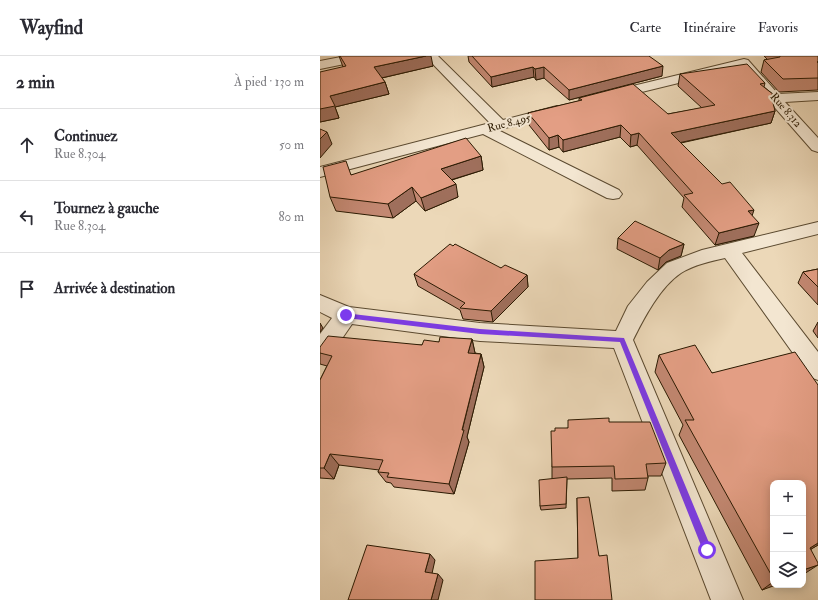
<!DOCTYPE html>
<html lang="fr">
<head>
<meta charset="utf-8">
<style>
  body { margin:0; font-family:"IM FELL Double Pica",serif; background:#f7f7f7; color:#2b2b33 }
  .controls { position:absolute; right:12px; bottom:12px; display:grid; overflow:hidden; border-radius:8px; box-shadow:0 2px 10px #0003 }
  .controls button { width:36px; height:36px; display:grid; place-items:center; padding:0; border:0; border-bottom:1px solid #e1e1e2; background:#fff; color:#2b2b33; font:20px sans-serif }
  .stop { position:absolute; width:12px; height:12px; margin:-9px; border:3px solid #7c3aed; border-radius:50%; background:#fff }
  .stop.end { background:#7c3aed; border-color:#fff; box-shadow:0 1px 4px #0008 }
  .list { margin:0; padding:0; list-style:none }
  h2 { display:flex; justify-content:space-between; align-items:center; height:52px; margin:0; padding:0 16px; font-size:17px }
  h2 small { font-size:13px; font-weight:400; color:#7c7c81 }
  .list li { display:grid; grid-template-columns:26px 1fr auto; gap:12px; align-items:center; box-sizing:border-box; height:72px; padding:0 16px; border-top:1px solid #e1e1e2 }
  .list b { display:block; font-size:15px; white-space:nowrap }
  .list p { margin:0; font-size:13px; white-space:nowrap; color:#7c7c81 }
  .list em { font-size:13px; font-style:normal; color:#7c7c81 }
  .icon { flex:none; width:22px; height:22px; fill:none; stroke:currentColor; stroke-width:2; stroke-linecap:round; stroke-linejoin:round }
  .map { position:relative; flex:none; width:498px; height:544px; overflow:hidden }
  header { display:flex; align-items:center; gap:24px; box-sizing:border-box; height:56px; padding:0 20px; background:#fff; border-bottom:1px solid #e1e1e2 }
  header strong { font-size:19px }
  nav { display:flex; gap:22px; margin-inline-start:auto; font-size:14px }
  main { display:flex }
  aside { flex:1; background:#fff }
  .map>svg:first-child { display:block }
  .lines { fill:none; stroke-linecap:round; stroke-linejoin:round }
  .minor-casing { stroke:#5b4a30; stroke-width:2 }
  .minor { fill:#f3e6d1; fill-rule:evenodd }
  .wall { fill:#c38872; stroke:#2b1a02 }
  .shaded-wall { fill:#9f6f5c; stroke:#2b1a02 }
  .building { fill:#e39e84; stroke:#2b1a02 }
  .route { fill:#7c3aed }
  .labels { text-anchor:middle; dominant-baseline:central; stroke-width:4; stroke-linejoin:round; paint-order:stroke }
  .far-street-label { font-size:11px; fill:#2b1a02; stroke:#f3e6d1 }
</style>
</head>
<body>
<header>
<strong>Wayfind</strong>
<nav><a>Carte</a><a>Itinéraire</a><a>Favoris</a></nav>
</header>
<main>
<aside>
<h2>2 min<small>À pied · 130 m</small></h2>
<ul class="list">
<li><svg class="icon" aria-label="ahead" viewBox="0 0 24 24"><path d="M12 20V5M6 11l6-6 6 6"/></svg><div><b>Continuez</b><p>Rue 8.304</p></div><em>50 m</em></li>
<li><svg class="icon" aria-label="left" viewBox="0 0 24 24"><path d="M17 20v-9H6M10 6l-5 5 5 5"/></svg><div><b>Tournez à gauche</b><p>Rue 8.304</p></div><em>80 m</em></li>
<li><svg class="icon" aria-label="arrive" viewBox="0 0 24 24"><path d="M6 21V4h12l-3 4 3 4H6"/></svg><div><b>Arrivée à destination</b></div></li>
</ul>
</aside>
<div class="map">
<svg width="498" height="544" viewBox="0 0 498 544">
  <rect width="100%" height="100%" fill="#ecd8b8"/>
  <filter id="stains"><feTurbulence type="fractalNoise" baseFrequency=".005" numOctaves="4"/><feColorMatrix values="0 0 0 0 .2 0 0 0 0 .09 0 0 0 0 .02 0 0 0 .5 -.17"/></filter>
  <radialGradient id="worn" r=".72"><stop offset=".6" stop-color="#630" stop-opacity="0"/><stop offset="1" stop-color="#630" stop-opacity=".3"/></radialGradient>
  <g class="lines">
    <defs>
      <g id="minor">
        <polygon points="26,0 51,0 49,3 0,13 0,5"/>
        <polygon points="105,0 118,0 183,64 237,50 242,51 244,54 242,57 178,74 299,134 302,138 299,142 293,143 287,142 163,78 0,121 0,111 170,67"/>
        <polygon points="424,3 428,4 458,38 498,36 498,44 465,46 498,82 498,96 492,94 420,12 289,44 284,43 282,40 284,37"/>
        <path d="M 498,166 L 498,178 L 422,197 L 498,296 L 498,324 L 490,321 L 405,202 C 391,205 373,209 361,217 C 340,231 324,262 313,284 L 423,544 L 391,544 L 294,292 L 160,285 L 32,268 L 8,303 L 0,305 L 0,278 L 12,262 L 0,256 L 0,239 L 29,251 L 160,267 L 296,275 L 308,250 L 327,226 L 347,207 L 382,194 Z"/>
      </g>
    </defs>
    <use href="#minor" class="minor-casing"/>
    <use href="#minor" class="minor"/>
  </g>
  <g class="wall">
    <polygon points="19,0 20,0 113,10 62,22 65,26 69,38 15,51 19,62 0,66 23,11"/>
    <polygon points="148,0 329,0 342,20 249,44 224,22 216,24 214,21 172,31 149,6"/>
    <polygon points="444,0 498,0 498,34 459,36 441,16 444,4 447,3"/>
    <polygon points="360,18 445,27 444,31 454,39 452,44 455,55 451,67 361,87 432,160 434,180 395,189 362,151 364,142 317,89 310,91 300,81 243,96 239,91 229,94 209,69 208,57 259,45 259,42 348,58 382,52 358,30"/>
    <polygon points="161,100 163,114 132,124 138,141 105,155 96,145 73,162 16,155 10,141 31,119"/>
    <polygon points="298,182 364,188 361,200 346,206 338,214 297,193"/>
    <polygon points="181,212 207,219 208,231 173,266 143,263 140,254 98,230 94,218"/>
    <polygon points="498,213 498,249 478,227 483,216"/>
    <polygon points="498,266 498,282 493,275"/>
    <polygon points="152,283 155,297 161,298 164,311 147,381 149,386 134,438 74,431 71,427 66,426 58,416 59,414 19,409 14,423 0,422 0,324 7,310 0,308 0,291 102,289 119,286"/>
    <polygon points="339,299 392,317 498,329 498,489 491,493 484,518 483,519 483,427 453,427 453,529 442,534 359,379 363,369 335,316"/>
    <polygon points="289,366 346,407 341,420 328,420 328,422 325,434 292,435 292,422 247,423 246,452 221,454 220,450 232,423 232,411 235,375 248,372"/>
    <polygon points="257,442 279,500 258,502"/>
  </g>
  <g class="shaded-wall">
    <polygon points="106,0 111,0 113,10 57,23 54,11"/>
    <polygon points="343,10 342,20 249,44 249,34"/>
    <polygon points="213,11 214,21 172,31 171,21"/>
    <polygon points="224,11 224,22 216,24 215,13"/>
    <polygon points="65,26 69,38 15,51 19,62 0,66 0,53 10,40"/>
    <polygon points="455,55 451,67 349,89 351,77"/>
    <polygon points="301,69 300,81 243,96 243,84"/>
    <polygon points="7,76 12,88 0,102 0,83"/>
    <polygon points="319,77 317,89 310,91 311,79"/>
    <polygon points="238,79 239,91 229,94 229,82"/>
    <polygon points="161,100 163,114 124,126 121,113"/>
    <polygon points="136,128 138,141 105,155 101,142"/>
    <polygon points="92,131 96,145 73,162 68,148"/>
    <polygon points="434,154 430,166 428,155"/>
    <polygon points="439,167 434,180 395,189 399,177"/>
    <polygon points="364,188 361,200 346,206 338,214 340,202 349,194"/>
    <polygon points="207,219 208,231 173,266 171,255"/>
    <polygon points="0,267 3,272 0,276"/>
    <polygon points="152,283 155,297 152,310 148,297"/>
    <polygon points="161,298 164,311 147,381 149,386 134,438 129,428"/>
    <polygon points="10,398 19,409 14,423 4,412"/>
    <polygon points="498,487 498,489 483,498 490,492"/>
    <polygon points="110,498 115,504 111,522 105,516"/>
    <polygon points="498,509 484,518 483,519 483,514"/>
    <polygon points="118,518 123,524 118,544 111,544"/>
    <polygon points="453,526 453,529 456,529 442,534"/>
  </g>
  <g class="building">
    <polygon points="20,0 106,0 54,11 65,26 10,40 15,50 0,53 0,16 26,10"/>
    <polygon points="152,0 329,0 343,10 249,34 224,11 215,13 213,11 171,21"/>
    <polygon points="460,0 498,0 498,5 497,6 498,7 498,22 463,23 444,4 460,1"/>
    <polygon points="427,8 445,27 440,28 454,39 451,39 455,55 351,77 402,128 410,126 434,154 428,155 439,167 399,177 364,139 373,137 319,77 311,79 301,69 243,84 238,79 229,82 208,57 262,44 259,42 313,28 348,58 395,49 360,18"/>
    <polygon points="0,73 7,76 0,83"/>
    <polygon points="146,82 161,100 121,113 136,128 101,142 92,131 68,148 10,141 3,111 26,105 31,119"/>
    <polygon points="315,165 364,188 349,194 340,202 298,182"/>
    <polygon points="130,188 133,190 135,188 181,212 185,209 207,219 171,255 140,252 145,247 94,218"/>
    <polygon points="498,213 498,231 483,216"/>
    <polygon points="8,280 102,289 104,284 119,286 120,281 152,283 148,297 161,298 142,374 144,374 129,428 67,421 69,417 58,416 63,404 10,398 4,412 0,412 0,324 12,300 0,297 0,291"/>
    <polygon points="375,289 392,317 475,296 498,329 498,487 490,492 498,507 498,509 483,514 483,427 453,427 453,522 365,364 374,364 339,299"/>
    <polygon points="289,362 289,366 330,366 346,407 326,408 328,422 295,423 294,410 232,411 231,375 235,375 235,372 248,372 248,364"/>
    <polygon points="247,421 246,448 220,450 219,424"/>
    <polygon points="269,441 279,500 287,499 292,544 215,544 215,505 258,502 257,442"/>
    <polygon points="47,489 110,498 105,516 118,518 111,544 28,544"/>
  </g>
  <polygon class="route" points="24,257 160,273 304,282 392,494 390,497 387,499 384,497 300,286 160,278 26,262 24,261"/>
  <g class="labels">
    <g class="far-street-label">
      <text transform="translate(466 54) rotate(49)">Rue 8.312</text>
      <text transform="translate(189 67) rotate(-15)">Rue 8.495</text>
    </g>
  </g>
  <rect width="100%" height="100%" filter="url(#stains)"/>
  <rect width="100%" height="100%" fill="url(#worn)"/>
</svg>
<div class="controls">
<button>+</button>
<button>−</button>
<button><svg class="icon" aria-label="layers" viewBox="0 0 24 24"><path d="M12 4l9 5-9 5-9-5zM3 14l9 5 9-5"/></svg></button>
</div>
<div class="stop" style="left:387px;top:494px"></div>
<div class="stop end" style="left:26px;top:259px"></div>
</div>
</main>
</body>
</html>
